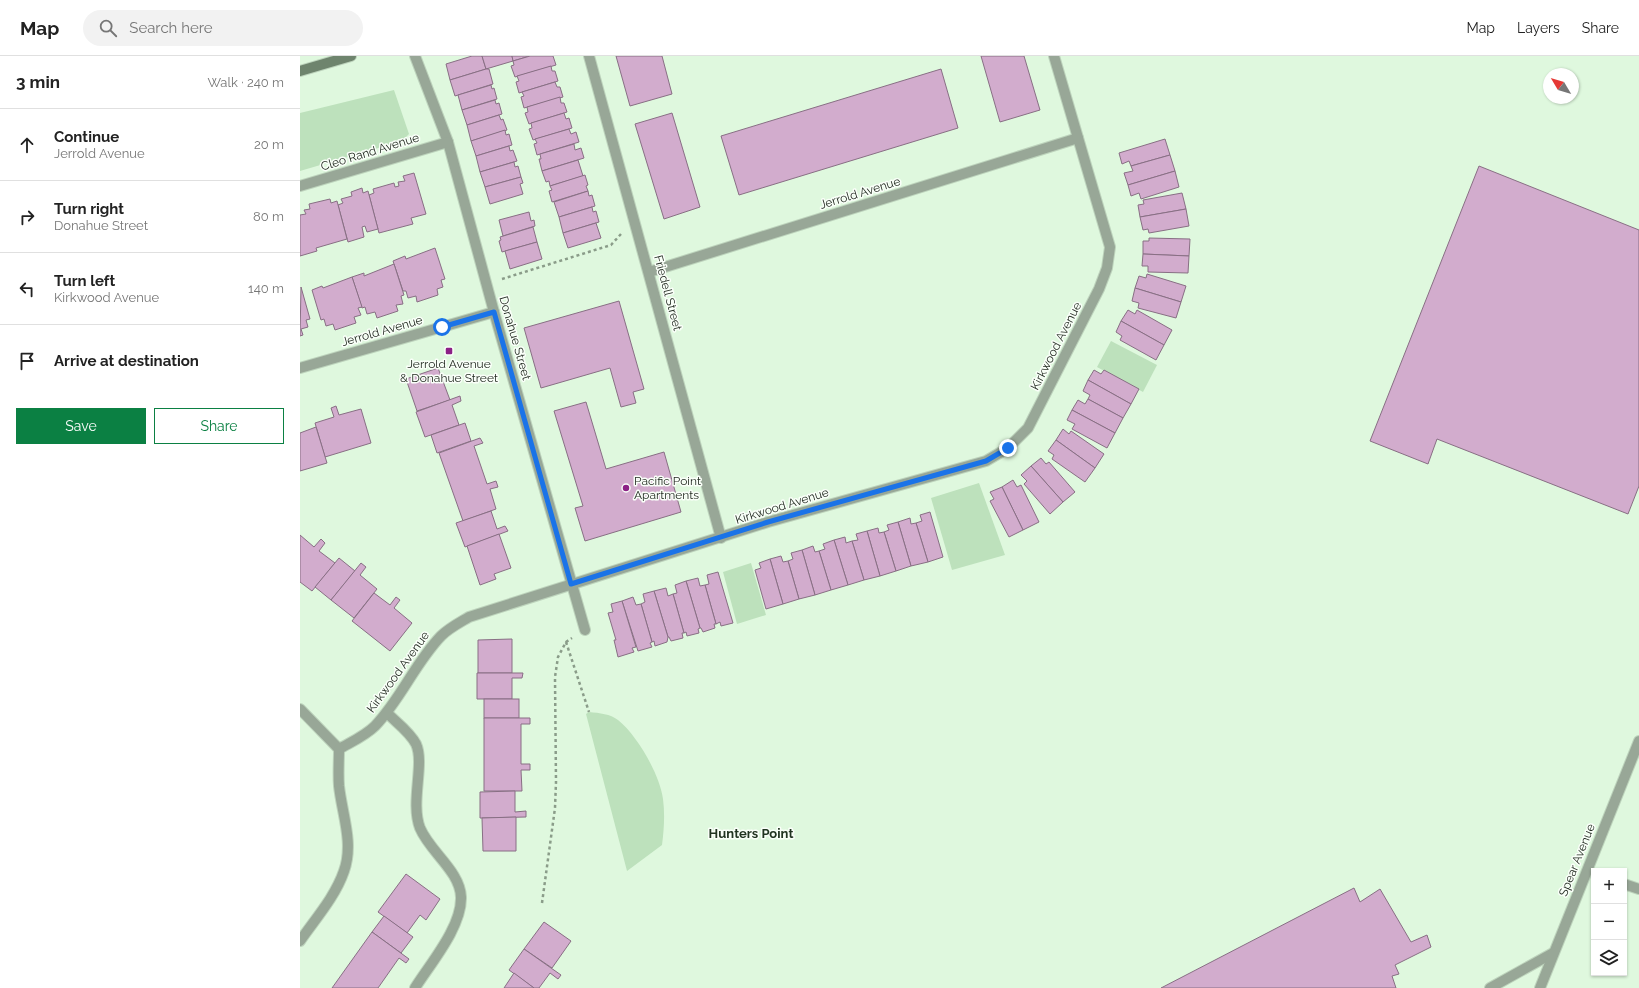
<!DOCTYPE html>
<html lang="en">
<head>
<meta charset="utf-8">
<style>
  body { margin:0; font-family:Raleway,sans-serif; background:#f2f2f2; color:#222 }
  .controls { position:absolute; right:12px; bottom:12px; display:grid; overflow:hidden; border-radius:0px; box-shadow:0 1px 3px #0004 }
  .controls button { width:36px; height:36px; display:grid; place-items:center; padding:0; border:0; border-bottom:1px solid #e0e0e0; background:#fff; color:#222; font:20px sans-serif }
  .compass { position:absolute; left:1243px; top:12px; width:36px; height:36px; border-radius:50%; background:#fff; box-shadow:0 1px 3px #0004; rotate:308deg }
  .stop { position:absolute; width:12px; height:12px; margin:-9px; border:3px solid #1a73e8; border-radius:50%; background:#fff }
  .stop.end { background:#1a73e8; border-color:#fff; box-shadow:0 1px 4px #0008 }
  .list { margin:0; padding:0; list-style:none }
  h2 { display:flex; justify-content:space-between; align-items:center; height:52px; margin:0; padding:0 16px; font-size:17px }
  h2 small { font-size:13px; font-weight:400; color:#767676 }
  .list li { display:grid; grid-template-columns:26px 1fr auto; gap:12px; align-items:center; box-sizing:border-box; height:72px; padding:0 16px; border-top:1px solid #e0e0e0 }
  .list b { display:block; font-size:15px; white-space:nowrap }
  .list p { margin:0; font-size:13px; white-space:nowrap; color:#767676 }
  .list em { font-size:13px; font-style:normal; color:#767676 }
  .actions { display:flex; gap:8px; padding:12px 16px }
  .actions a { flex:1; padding:9px 0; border:1px solid #0b8043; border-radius:0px; text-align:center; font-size:14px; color:#0b8043 }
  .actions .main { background:#0b8043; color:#fff }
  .icon { flex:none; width:22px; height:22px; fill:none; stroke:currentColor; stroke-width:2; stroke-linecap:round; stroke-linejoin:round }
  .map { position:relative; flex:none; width:1339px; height:932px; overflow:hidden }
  header { display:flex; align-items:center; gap:24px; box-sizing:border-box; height:56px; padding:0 20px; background:#fff; border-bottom:1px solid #e0e0e0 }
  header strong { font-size:19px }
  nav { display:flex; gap:22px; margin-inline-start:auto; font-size:14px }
  .search { width:280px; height:36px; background:#f2f2f2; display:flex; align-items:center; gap:10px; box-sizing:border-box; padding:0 14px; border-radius:22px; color:#767676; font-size:15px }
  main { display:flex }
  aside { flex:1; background:#fff }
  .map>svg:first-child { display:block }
  .green { fill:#bde1bc }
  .building { fill:#d2accd; stroke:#886f84 }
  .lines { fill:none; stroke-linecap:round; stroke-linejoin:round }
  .minor-casing { stroke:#bdd3bc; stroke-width:12 }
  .secondary-casing { stroke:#bdd3bc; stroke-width:12 }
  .path { stroke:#8a9c89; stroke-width:2.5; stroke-dasharray:3 3; stroke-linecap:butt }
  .minor { stroke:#98a797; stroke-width:10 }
  .secondary { stroke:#6e846d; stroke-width:10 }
  .route { stroke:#1a73e8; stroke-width:5 }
  .poi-dot { fill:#8c2186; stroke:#fafff9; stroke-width:1.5 }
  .labels { text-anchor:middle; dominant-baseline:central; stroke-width:3; stroke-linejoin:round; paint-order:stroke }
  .street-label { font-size:12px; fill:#232c22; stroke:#fafff9 }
  .poi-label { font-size:12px; fill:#232c22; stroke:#fafff9 }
  .neighbourhood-label { font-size:13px; font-weight:bold; fill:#213421; stroke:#fafff9 }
</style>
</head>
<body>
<header>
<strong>Map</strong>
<div class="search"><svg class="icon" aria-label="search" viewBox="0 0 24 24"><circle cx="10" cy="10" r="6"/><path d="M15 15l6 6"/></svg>Search here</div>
<nav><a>Map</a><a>Layers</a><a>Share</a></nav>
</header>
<main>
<aside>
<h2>3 min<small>Walk · 240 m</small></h2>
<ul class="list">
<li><svg class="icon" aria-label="ahead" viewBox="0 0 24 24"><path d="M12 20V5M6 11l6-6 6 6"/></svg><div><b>Continue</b><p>Jerrold Avenue</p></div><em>20 m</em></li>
<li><svg class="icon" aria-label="right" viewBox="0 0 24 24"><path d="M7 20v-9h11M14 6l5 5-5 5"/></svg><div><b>Turn right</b><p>Donahue Street</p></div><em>80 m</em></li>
<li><svg class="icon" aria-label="left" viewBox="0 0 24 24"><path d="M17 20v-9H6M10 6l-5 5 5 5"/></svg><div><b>Turn left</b><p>Kirkwood Avenue</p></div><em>140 m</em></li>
<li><svg class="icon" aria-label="arrive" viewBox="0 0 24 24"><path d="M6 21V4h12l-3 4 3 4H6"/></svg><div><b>Arrive at destination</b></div></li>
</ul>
<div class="actions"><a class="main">Save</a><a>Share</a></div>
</aside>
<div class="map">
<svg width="1339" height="932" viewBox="0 0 1339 932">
  <rect width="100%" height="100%" fill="#dff8de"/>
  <g class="green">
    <polygon points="94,34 109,78 102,85 0,115 0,57"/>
    <polygon points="811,285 857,309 843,336 797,311"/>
    <polygon points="679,427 705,499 652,514 631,442"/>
    <polygon points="451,507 466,559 437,568 423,516"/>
    <path d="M 289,656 C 300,657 310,658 318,664 C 337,679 360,719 363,743 C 365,758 364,774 362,789 L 327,815 L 286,658 Z"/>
  </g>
  <g class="building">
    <polygon points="172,0 182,0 186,13 150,24 146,8"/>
    <polygon points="182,0 212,0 213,5 186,13"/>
    <polygon points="212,0 230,0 213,5"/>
    <polygon points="230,0 253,0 256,9 215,21 211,10 214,9 213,5"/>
    <polygon points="316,0 362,0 372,38 330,50"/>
    <polygon points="681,0 724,0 740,54 700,66"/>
    <polygon points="251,10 252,15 255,15 258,25 219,37 216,26 219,25 217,20"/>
    <polygon points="186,13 189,13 193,28 155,40 150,24"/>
    <polygon points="641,13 658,72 439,139 421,80"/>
    <polygon points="255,26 257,31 260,31 263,41 224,52 221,41 224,40 222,36"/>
    <polygon points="191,29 192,33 194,32 197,43 162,54 158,39"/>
    <polygon points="260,41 261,47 264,47 267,56 229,68 225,57 228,56 227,51"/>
    <polygon points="195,44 196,48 199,47 202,58 167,69 162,54"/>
    <polygon points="264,57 266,63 269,62 272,72 233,84 229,73 232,72 231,67"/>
    <polygon points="372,57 400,151 364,163 335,68"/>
    <polygon points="199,59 201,64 203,63 207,74 171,85 167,69"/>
    <polygon points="269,73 271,78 276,76 279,86 237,99 234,88 237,87 235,83"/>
    <polygon points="205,74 206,79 209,78 212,89 176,100 171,85"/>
    <polygon points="865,83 870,99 831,110 829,105 822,108 819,97"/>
    <polygon points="274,88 275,94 281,92 284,102 242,115 239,103 241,103 240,98"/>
    <polygon points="209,90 210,95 213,94 217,105 180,116 176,100"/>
    <polygon points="870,99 875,115 828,129 824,117 833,115 831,110"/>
    <polygon points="278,104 283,120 250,130 249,125 246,126 242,115"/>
    <polygon points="214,106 215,111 218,110 221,121 185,131 180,116"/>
    <polygon points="1179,110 1339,174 1339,430 1328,458 1137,383 1128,408 1070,385"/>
    <polygon points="875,115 879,131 841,143 839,137 831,140 828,129"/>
    <polygon points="114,117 126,158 111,162 113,168 79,177 69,139 74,137 73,133 94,127 95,131 99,130 98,126 105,125 103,120"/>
    <polygon points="285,119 288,129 286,130 288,135 252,146 249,135 252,134 250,130"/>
    <polygon points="221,121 223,127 220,128 223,138 190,148 185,131"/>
    <polygon points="62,132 63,137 68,135 78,173 67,176 65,170 62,171 64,181 48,186 38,149 43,147 41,143 52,140 51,136"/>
    <polygon points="288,135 289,140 292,139 295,150 259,161 254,146"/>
    <polygon points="882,137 886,153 840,161 838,149 844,148 843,144"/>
    <polygon points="30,143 31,147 37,145 47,183 16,192 17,195 0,200 0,159 6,158 4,154 10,153 9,148"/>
    <polygon points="292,151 293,156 296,155 299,166 263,177 259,161"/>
    <polygon points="886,153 889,170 849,177 848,173 843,174 840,161"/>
    <polygon points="229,156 231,165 234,164 235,170 203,180 199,164"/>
    <polygon points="296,167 301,182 268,192 263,177"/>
    <polygon points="233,171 237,186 202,196 199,185 201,184 200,181"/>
    <polygon points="849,182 890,183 889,200 843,198 843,185 849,185"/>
    <polygon points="237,186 242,203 210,213 205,195"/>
    <polygon points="135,192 145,223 141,224 143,231 137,233 138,239 117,246 116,240 108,242 106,235 103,235 93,205 105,200 106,203"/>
    <polygon points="843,198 889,200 888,217 848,216 848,210 842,210"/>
    <polygon points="94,208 104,239 101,240 103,248 96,249 98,255 77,262 75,256 67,258 65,251 62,252 52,221 64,217 64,220"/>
    <polygon points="847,218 886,230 881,246 835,232 839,220 846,222"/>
    <polygon points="52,221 62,251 58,252 61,259 54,261 56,267 35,274 33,268 26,270 24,263 21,264 12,234 22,230 23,232"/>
    <polygon points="1,231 10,263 6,264 8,271 1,273 3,279 0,280"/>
    <polygon points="835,232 881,246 876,262 838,252 839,247 832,245"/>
    <polygon points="319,245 344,333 333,336 336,347 321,351 310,312 241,332 224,272"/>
    <polygon points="828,254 835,258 837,254 872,274 864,289 821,265"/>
    <polygon points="821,265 864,289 856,304 820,284 822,280 816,276"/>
    <polygon points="138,312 150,344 117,355 106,323"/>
    <polygon points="794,314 801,318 804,314 839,333 831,348 788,324"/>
    <polygon points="788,324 831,348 823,362 788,343 790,339 783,335"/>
    <polygon points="160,340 161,345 152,349 159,369 125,381 116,356"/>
    <polygon points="788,343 823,362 815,377 772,354 778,344 785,348"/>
    <polygon points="286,346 306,413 364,396 381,456 285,485 275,452 283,450 254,355"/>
    <polygon points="36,350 39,359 61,353 71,387 25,401 15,367 34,361 31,352"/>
    <polygon points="772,354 815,377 807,392 772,373 775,368 767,364"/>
    <polygon points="165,367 171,385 137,397 131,379"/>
    <polygon points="16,371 27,407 0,415 0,377"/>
    <polygon points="763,373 769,378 771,375 804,398 795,412 756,384"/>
    <polygon points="180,382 183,387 174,390 187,428 196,425 198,431 190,433 196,453 163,465 139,397"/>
    <polygon points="756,384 795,412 785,426 752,403 754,399 748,395"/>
    <polygon points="741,402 746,408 749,406 775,436 763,446 731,410"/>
    <polygon points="731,410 763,446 750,458 724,428 727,425 721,419"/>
    <polygon points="713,424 717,431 721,429 739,466 723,474 702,431"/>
    <polygon points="702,431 723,474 709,481 690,445 694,443 690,436"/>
    <polygon points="191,455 197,473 205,470 208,475 165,491 156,467"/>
    <polygon points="630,456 643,501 628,506 616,467 622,465 620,459"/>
    <polygon points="610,462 611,468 616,467 628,506 611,510 598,466"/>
    <polygon points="598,466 611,510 596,515 584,476 589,474 587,469"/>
    <polygon points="578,472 579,477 584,476 596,515 580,520 567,475"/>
    <polygon points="567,475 580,520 564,524 552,485 558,484 556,478"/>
    <polygon points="199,478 211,512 194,518 196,523 180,529 167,490"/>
    <polygon points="0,479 14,491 21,483 25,487 19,495 35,507 12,535 0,526"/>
    <polygon points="545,481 546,487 552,485 564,524 548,529 534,484"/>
    <polygon points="534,484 548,529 531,534 519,495 525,493 523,488"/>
    <polygon points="513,490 515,496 519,495 531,534 515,539 502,494"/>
    <polygon points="502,494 515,539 499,543 488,505 493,503 491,497"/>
    <polygon points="481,500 483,506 488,505 499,543 483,548 470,503"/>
    <polygon points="39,502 55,515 31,544 15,531"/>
    <polygon points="470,503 483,548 466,553 455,514 461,512 459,507"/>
    <polygon points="61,507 66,511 60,519 77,533 54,562 31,544"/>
    <polygon points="418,516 433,567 421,570 420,566 416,568 405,529 409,528 407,519"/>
    <polygon points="398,522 400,530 405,529 416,568 414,568 415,572 403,576 401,572 400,572 386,525"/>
    <polygon points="386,525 400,572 398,573 399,577 387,580 386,576 384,577 373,538 377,537 375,529"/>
    <polygon points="366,532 368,540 373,538 384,577 382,577 383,582 371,585 369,581 368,581 354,535"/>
    <polygon points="354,535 368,581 367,586 355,590 354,585 352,586 341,548 345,546 343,538"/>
    <polygon points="74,537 90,549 96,541 100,544 94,552 112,567 90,595 52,565"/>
    <polygon points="333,541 336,549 341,548 352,586 350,587 352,591 338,595 322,545"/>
    <polygon points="322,545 336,591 332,592 334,596 318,601 314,584 316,584 308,557 313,556 311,548"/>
    <polygon points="212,583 212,617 178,617 178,584"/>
    <polygon points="177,617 223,617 222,622 212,622 212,643 177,643"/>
    <rect x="184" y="643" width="35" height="19"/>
    <polygon points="184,662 230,662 230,668 221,668 221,708 230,708 230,714 221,714 222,735 184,735"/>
    <polygon points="215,735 215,756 226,755 226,761 180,762 180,736"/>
    <polygon points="216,761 216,795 183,795 182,762"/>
    <polygon points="106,818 140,843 126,864 120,859 107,877 78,856"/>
    <polygon points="1054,832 1060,846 1080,833 1111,886 1127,879 1131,891 1095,909 1099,918 1092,920 1096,932 861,932"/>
    <polygon points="84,860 113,881 101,897 72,876"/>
    <polygon points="244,866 271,885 252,912 224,893"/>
    <polygon points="72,876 109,903 106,907 99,902 78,932 32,932"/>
    <polygon points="224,893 261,919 258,923 250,917 239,932 234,932 209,914"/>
    <polygon points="214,917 234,932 204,932"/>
  </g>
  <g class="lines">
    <defs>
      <g id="minor">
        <polyline points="115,0 148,86 194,256 285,574"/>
        <polyline points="289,0 421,482"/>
        <polyline points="0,130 148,86"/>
        <polyline points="349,216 778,82"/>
        <polyline points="0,312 194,256"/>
        <polyline points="0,653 39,693"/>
        <path d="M 87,657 C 96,666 110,676 116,688 C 125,708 110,746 120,772 C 130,796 160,815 161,841 C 162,871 130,908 115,932"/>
        <path d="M 39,693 C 51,686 65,680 75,670 C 101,643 115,607 141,580 C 149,572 159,567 169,561 L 468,466 L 686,405 L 708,392 L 728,372 L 799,233 L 807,212 L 810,191 L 754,0"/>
        <polyline points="1324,828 1339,833"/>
        <path d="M 0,885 C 16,862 35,841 44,815 C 54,787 42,758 39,730 C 38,718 39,705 39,693"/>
        <polyline points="1190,932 1253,897"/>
        <polyline points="1240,932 1339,685"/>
      </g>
      <polyline id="secondary" points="0,15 51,0"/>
    </defs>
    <use href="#minor" class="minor-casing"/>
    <use href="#secondary" class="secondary-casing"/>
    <g class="path">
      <polyline points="202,223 311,189 321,178"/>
      <polyline points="266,586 289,656"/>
      <polyline points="242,847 255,752 256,726 255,621 258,601 266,586 272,582"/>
    </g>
    <use href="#minor" class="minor"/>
    <use href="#secondary" class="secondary"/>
  </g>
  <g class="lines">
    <polyline class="route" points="142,271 194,256 271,528 468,466 686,405 708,392"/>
  </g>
  <g class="poi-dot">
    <rect x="145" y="291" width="8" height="8" rx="2"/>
    <circle cx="326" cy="432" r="4"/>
  </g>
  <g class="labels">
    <g class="street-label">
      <text transform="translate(70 96) rotate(-17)">Cleo Rand Avenue</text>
      <text transform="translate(560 137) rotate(-17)">Jerrold Avenue</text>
      <text transform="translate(368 237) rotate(75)">Friedell Street</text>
      <text transform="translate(82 275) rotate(-16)">Jerrold Avenue</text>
      <text transform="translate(215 282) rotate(74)">Donahue Street</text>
      <text transform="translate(756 290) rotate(-63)">Kirkwood Avenue</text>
      <text transform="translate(482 450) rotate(-17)">Kirkwood Avenue</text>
      <text transform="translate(98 616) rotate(-54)">Kirkwood Avenue</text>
      <text transform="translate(1277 804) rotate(-68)">Spear Avenue</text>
    </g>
    <g class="poi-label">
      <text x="149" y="308">Jerrold Avenue<tspan x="149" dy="14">&amp; Donahue Street</tspan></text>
      <text x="334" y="425" text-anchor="start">Pacific Point<tspan x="334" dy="14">Apartments</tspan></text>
    </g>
    <g class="neighbourhood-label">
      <text x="451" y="777">Hunters Point</text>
    </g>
  </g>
</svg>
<div class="controls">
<button>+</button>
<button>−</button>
<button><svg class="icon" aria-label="layers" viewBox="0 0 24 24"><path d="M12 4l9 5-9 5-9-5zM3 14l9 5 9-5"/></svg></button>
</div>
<svg class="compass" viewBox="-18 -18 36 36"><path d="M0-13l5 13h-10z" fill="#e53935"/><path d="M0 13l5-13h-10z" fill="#767676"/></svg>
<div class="stop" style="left:142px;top:271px"></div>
<div class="stop end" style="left:708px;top:392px"></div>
</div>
</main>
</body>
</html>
